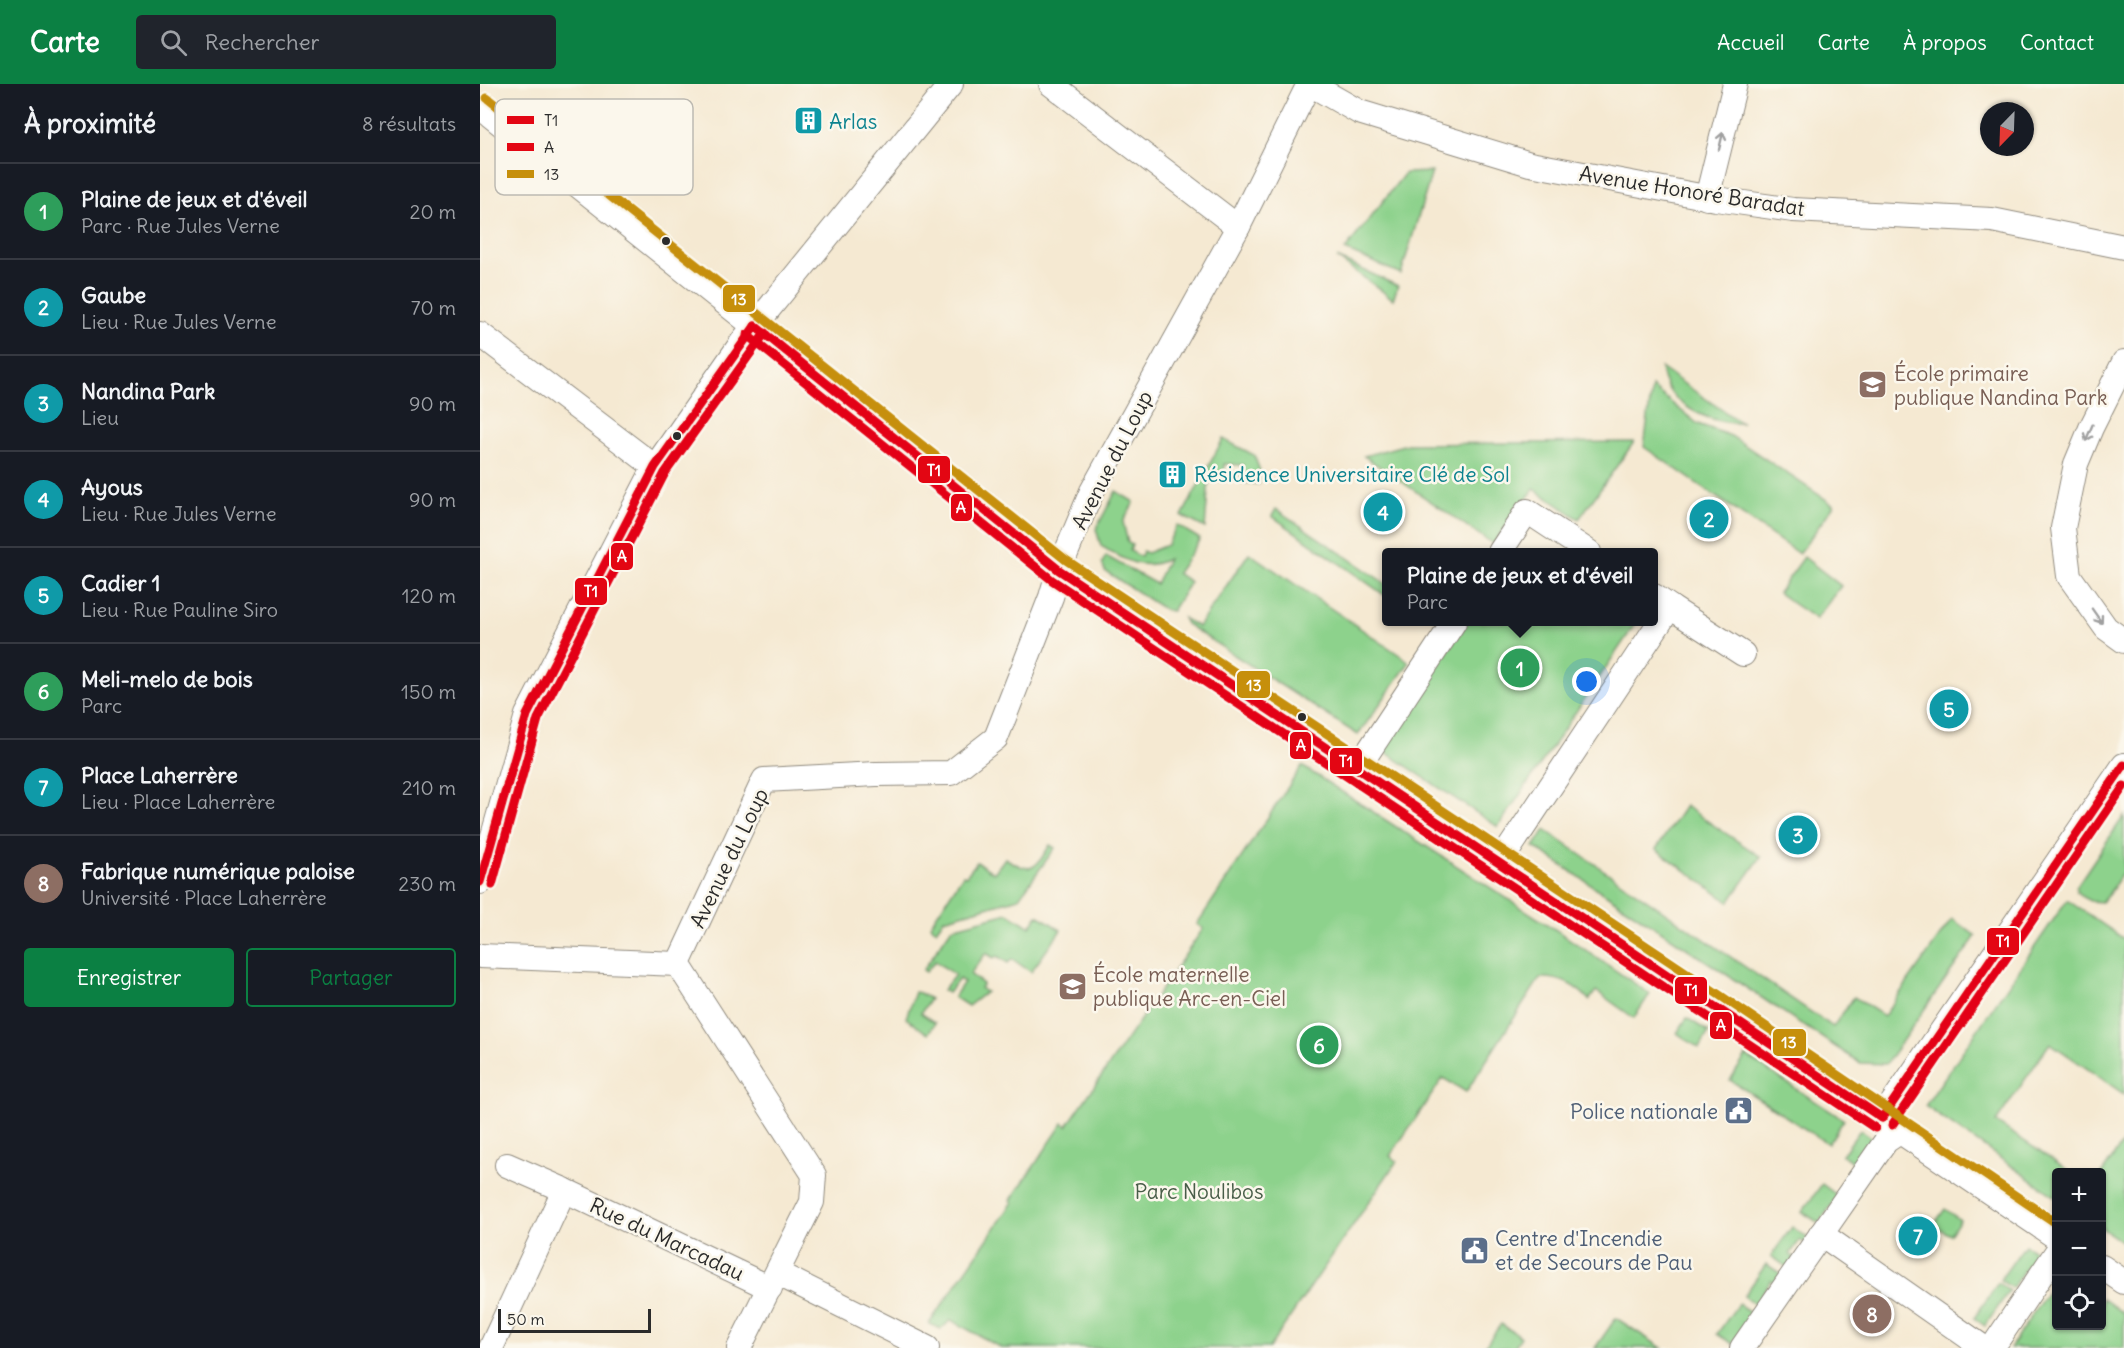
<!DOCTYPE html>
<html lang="fr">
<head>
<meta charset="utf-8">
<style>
  body { margin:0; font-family:Delius,sans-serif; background:#20242c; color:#f1f3f6 }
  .controls { position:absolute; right:18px; bottom:18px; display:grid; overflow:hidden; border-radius:6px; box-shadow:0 2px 4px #0004 }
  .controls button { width:54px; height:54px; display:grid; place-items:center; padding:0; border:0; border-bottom:2px solid #363941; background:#171b24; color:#f1f3f6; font:30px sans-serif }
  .compass { position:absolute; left:1500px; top:18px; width:54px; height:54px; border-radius:50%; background:#171b24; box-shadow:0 2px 4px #0004; rotate:203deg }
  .scale { position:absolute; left:18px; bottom:15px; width:153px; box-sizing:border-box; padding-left:6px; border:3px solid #2b2b2b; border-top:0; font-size:16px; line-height:21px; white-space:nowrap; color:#2b2b2b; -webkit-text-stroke:4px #fbf7ec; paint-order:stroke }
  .you { position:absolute; left:1107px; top:598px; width:21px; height:21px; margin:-15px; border:4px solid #fff; border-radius:50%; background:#1a73e8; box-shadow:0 0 0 9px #1a73e833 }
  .badge { display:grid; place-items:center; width:39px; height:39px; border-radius:50%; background:#0b8043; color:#fff; font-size:20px; font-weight:700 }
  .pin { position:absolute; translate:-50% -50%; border:3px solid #fff; box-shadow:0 2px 6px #0006 }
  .popup { position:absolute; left:902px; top:464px; width:276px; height:78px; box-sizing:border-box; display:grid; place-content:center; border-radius:6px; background:#171b24; filter:drop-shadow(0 2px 4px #0005); font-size:20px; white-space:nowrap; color:#9ea1a6 }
  .popup b { font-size:22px; color:#f1f3f6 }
  .popup::after { content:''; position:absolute; left:50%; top:100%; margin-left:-12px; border:12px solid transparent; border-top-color:#171b24 }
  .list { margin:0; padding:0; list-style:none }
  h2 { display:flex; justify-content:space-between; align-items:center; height:78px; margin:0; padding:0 24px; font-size:26px }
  h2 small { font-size:20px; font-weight:400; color:#9ea1a6 }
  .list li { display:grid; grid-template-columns:39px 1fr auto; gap:18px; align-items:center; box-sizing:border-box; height:96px; padding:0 24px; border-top:2px solid #363941 }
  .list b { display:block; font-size:22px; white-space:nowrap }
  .list p { margin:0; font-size:20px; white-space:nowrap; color:#9ea1a6 }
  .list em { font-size:20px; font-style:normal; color:#9ea1a6 }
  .actions { display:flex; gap:12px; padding:18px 24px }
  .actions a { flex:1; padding:14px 0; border:2px solid #0b8043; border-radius:6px; text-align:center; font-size:21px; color:#0b8043 }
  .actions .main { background:#0b8043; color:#fff }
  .icon { flex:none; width:33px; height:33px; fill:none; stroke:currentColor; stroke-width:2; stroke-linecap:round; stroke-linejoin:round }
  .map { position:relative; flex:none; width:1644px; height:1264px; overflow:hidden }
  header { display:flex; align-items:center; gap:36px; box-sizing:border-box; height:84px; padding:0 30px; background:#0b8043; color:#fff }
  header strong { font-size:28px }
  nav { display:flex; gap:33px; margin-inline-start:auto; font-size:21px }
  .search { width:420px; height:54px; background:#20242c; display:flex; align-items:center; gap:15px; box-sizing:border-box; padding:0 21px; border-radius:6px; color:#9ea1a6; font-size:22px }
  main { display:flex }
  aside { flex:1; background:#171b24 }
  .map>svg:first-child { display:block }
  .green { fill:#8dd28c; stroke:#5c7e5c; stroke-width:1.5 }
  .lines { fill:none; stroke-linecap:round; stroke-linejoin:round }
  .minor-casing { stroke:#908a7e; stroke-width:26 }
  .minor { stroke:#fff; stroke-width:24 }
  .bus-1-casing { stroke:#fbf7ec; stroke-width:14 }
  .bus-2-casing { stroke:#fbf7ec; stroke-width:14 }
  .bus-3-casing { stroke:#fbf7ec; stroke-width:14 }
  .bus-1 { stroke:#e30613; stroke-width:9 }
  .bus-2 { stroke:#e30613; stroke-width:9 }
  .bus-3 { stroke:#c68f0b; stroke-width:9 }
  .oneway { stroke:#a0a0a0 }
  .bus-dot { fill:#2b2b2b; stroke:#fbf7ec; stroke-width:2 }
  .labels { text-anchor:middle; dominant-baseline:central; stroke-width:5; stroke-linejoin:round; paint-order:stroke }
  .culture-label { font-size:21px; fill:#0d838f; stroke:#fbf7ec; text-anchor:start }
  .street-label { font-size:21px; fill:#2b2b2b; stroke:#fbf7ec }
  .education-label { font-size:21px; fill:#785e54; stroke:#fbf7ec; text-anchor:start }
  .service-label { font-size:21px; fill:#4e5e75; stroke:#fbf7ec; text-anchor:end }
  .park-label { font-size:21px; fill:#485d48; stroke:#fbf7ec }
  .key { fill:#fbf7ec; stroke:#bdbab2; stroke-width:1.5 }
  .key-label { font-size:16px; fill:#2b2b2b }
  .line-badge { stroke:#fbf7ec; stroke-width:2 }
  .badge-label { font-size:16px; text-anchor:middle; font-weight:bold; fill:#fff }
</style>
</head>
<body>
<header>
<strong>Carte</strong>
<div class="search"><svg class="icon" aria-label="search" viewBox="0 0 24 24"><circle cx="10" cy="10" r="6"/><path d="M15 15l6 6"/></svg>Rechercher</div>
<nav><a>Accueil</a><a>Carte</a><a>À propos</a><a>Contact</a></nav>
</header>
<main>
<aside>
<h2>À proximité<small>8 résultats</small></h2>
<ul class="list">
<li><span class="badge" style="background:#2e9e5b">1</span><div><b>Plaine de jeux et d'éveil</b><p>Parc · Rue Jules Verne</p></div><em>20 m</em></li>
<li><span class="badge" style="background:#0f9aa8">2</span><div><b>Gaube</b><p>Lieu · Rue Jules Verne</p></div><em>70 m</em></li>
<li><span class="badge" style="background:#0f9aa8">3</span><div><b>Nandina Park</b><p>Lieu</p></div><em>90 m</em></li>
<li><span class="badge" style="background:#0f9aa8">4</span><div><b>Ayous</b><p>Lieu · Rue Jules Verne</p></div><em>90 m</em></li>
<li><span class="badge" style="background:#0f9aa8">5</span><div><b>Cadier 1</b><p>Lieu · Rue Pauline Siro</p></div><em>120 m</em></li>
<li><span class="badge" style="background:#2e9e5b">6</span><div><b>Meli-melo de bois</b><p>Parc</p></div><em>150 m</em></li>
<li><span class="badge" style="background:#0f9aa8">7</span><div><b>Place Laherrère</b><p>Lieu · Place Laherrère</p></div><em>210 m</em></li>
<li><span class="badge" style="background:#8d6e63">8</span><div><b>Fabrique numérique paloise</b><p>Université · Place Laherrère</p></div><em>230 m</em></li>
</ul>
<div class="actions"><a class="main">Enregistrer</a><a>Partager</a></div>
</aside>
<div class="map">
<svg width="1644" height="1264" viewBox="0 0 1644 1264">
  <rect width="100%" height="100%" fill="#fbf7ec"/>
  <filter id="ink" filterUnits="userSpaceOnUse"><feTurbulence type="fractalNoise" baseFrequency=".0167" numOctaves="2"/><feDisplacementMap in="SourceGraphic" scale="12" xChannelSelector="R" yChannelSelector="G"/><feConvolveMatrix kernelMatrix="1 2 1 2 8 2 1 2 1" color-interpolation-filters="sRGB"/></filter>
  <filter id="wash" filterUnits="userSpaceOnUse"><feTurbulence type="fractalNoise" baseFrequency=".008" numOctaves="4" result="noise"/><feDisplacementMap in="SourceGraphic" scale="24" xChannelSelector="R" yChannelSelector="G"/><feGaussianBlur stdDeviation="1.35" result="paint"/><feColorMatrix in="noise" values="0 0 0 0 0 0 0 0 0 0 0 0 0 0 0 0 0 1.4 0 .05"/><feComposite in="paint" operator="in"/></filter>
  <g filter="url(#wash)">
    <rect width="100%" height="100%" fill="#f5e9d2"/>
    <g class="green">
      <polygon points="952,88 921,190 865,166 925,89"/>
      <polygon points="857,174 918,202 913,215"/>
      <path d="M 1181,284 L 1261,339 C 1228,339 1185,320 1181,284 Z"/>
      <polygon points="1172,303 1218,340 1251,352 1354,421 1319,470 1164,363"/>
      <polygon points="743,355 774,371 780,387 779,400 760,398 763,381 744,380 745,397 729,395 725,444 702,432"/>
      <polygon points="1154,358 1099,435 1054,405 1013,460 884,372 927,360"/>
      <path d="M 636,407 L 654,418 L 643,438 L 648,459 L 652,461 L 650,467 L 661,473 L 663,467 L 667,469 L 687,461 L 697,441 L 720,455 L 697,489 L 710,498 L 692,527 L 685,526 L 625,487 L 622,479 L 626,472 L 676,500 L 688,475 C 663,488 644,476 621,462 L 616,445 Z"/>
      <polygon points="796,425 906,500 906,512 792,432"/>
      <polygon points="769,469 927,576 929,579 878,651 706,540 703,534 718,543"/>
      <polygon points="1324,473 1361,502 1336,535 1298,509"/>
      <polygon points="987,538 1156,539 1018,743 901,665"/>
      <path d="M 822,682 L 1076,846 L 1170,910 L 1154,934 L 1116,907 L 1109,916 C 1096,901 1080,893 1060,894 L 986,1008 L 963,994 L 910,1072 L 917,1077 L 789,1264 L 521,1264 L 471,1236 L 461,1245 L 449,1240 L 533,1118 L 531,1116 L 583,1039 L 587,1042 L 723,845 L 717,840 Z"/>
      <polygon points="1205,722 1281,773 1249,818 1176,765"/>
      <polygon points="1644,732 1644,787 1628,811 1621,818 1610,817 1602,813 1597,808 1596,803"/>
      <polygon points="1065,746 1353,943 1374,913 1404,932 1472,835 1496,852 1406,980 1380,979 1054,763"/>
      <path d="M 570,761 L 575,764 L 539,814 L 464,835 L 456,846 L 450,841 L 483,791 L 486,792 L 497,778 L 514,789 L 525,774 C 552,790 554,787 570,761 Z"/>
      <polygon points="1587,816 1644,855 1644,1010 1570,959 1516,1038 1590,1088 1576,1088 1576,1113 1445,1022"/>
      <polygon points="528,829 550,843 558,831 581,846 551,888 532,875 528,879 517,872 514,874 506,869 490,890 503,900 500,904 506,908 488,922 474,913 484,898 479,895 468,909 463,906 475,891 455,877 446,888 443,886 472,844"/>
      <polygon points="435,908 440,909 450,915 441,929 455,939 448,950 426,934"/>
      <polygon points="1207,934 1229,948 1219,964 1197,949"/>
      <polygon points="1266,972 1364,1036 1348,1060 1250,996"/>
      <polygon points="1380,1046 1396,1057 1379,1082 1362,1071"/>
      <polygon points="1644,1057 1644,1159 1622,1144 1622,1089"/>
      <polygon points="1342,1100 1358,1112 1339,1139 1322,1128"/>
      <polygon points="1465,1125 1480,1136 1470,1151 1454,1141 1444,1155 1429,1145 1439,1130 1454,1140"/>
      <polygon points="1312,1143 1328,1154 1325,1159 1320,1156 1310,1170 1314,1174 1308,1184 1291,1172"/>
      <polygon points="1545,1161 1556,1168 1532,1204 1520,1196"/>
      <polygon points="1286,1180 1303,1191 1297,1200 1291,1196 1281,1211 1286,1215 1280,1224 1264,1212"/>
      <polygon points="1576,1195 1576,1242 1622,1242 1622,1214 1644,1230 1644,1264 1530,1264"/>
      <polygon points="1518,1199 1529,1207 1505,1242 1494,1234"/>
      <polygon points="1258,1220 1275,1231 1254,1261 1237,1250"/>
      <polygon points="1136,1234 1182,1264 1115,1264"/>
      <polygon points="1021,1240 1041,1253 1035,1262 1037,1264 1006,1264 1005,1262"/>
    </g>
  </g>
  <g filter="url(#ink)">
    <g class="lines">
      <defs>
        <g id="minor">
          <polyline points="571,0 758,143"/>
          <polyline points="830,0 879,28 1050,80 1236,115 1313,126 1512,136 1644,163"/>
          <polyline points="0,23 579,486 1197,897 1576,1153"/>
          <polyline points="1227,114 1255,0"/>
          <polyline points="0,250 175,383"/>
          <polyline points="1644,278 1611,344 1596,380 1583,444 1589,492 1626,544 1644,557"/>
          <polyline points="1020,468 1047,427 1109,468"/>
          <polyline points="1190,523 1263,570"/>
          <polyline points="877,685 974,538"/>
          <polyline points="1019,780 1190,523 1174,512"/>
          <polyline points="0,798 47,631 175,383 265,254 471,0"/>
          <polyline points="0,872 198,880"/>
          <polyline points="1402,1034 1644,681"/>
          <polyline points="27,1081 84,1106"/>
          <polyline points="1341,1150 1504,1264"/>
          <polyline points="1622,1183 1644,1198"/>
          <polyline points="297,1189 447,1264"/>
          <polyline points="11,1264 84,1106 290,1204"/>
          <polyline points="259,1264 332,1118 334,1091 198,880 284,696 396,690 471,689 516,654 571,513 579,486 612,407 758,143 829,0"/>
          <polyline points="1262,1264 1406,1057 1421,1047"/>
          <polyline points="1512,1264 1576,1169"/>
        </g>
      </defs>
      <use href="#minor" class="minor-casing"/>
      <use href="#minor" class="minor"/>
      <defs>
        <g id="bus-1">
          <polyline points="275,242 579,486 1402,1034"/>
          <polyline points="0,798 47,631 175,383 275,242"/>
          <polyline points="1402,1034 1644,681"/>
        </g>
        <g id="bus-2">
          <polyline points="267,251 572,496 1395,1044"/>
          <polyline points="12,801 58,635 185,389 285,249"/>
          <polyline points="1412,1041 1644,702"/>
        </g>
        <polyline id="bus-3" points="7,14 586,476 1204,887 1576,1139"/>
      </defs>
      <use href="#bus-1" class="bus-1-casing"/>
      <use href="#bus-2" class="bus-2-casing"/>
      <use href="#bus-3" class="bus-3-casing"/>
      <use href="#bus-1" class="bus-1"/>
      <use href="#bus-2" class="bus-2"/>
      <use href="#bus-3" class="bus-3"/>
    </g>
    <defs><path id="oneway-shaft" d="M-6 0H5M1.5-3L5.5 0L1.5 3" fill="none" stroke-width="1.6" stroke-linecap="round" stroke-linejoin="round" transform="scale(1.5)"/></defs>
    <g class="oneway">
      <use href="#oneway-shaft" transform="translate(1241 57) rotate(-77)"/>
      <use href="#oneway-shaft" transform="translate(1609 349) rotate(113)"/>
      <use href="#oneway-shaft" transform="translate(1617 532) rotate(55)"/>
    </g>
  </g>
  <defs>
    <symbol id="building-square" viewBox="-11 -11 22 22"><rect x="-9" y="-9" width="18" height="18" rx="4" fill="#0f9aa8" stroke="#fbf7ec"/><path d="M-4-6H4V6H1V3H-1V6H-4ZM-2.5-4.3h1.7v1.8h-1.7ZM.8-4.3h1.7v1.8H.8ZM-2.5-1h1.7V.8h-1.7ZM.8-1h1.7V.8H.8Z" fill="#fff"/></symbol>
    <symbol id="school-square" viewBox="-11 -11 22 22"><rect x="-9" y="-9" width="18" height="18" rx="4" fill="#8d6e63" stroke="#fbf7ec"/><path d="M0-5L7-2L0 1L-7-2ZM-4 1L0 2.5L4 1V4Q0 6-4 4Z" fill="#fff"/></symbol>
    <symbol id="civic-square" viewBox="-11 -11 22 22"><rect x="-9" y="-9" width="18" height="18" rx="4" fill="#5c6f8a" stroke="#fbf7ec"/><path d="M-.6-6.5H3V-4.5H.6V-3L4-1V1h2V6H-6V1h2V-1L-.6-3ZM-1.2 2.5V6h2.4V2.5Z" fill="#fff"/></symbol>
  </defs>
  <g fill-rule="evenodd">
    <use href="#building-square" x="312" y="20" width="33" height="33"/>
    <use href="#school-square" x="1376" y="284" width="33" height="33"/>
    <use href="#building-square" x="676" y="374" width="33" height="33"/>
    <use href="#school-square" x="576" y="886" width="33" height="33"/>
    <use href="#civic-square" x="1242" y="1010" width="33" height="33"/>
    <use href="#civic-square" x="978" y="1150" width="33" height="33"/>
  </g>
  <g class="bus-dot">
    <circle cx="186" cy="157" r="5"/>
    <circle cx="197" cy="352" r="5"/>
    <circle cx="822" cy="633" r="5"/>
  </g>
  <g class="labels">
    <g class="culture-label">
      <text x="349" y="37">Arlas</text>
      <text x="714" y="390">Résidence Universitaire Clé de Sol</text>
    </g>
    <g class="street-label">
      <text transform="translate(1212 107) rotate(9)">Avenue Honoré Baradat</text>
      <text transform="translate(632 376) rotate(-63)">Avenue du Loup</text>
      <text transform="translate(249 774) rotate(-64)">Avenue du Loup</text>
      <text transform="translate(187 1155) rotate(25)">Rue du Marcadau</text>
    </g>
    <g class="education-label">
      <text x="1414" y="289">École primaire<tspan x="1414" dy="24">publique Nandina Park</tspan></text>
      <text x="613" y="890">École maternelle<tspan x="613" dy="24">publique Arc-en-Ciel</tspan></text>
    </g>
    <g class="service-label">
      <text x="1238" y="1027">Police nationale</text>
      <text x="1015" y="1154" text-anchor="start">Centre d'Incendie<tspan x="1015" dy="24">et de Secours de Pau</tspan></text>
    </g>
    <g class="park-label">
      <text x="719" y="1107">Parc Noulibos</text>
    </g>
  </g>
  <rect x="15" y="15" width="198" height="96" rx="9" class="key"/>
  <rect x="27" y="32" width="27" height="8" fill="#e30613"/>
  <rect x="27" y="59" width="27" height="8" fill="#e30613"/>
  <rect x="27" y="86" width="27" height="8" fill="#c68f0b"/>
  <g class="key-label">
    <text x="64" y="42">T1</text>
    <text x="64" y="69">A</text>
    <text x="64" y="96">13</text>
  </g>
  <g class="line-badge">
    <rect x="242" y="200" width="34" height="29" rx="6" fill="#c68f0b"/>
    <rect x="437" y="371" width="34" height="29" rx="6" fill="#e30613"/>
    <rect x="470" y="409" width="23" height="29" rx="6" fill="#e30613"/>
    <rect x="130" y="458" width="24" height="29" rx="6" fill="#e30613"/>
    <rect x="94" y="493" width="34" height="29" rx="6" fill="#e30613"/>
    <rect x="756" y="586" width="35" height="29" rx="6" fill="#c68f0b"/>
    <rect x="809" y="647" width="23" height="29" rx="6" fill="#e30613"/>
    <rect x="849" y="663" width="34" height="28" rx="6" fill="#e30613"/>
    <rect x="1506" y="843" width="34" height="29" rx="6" fill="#e30613"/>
    <rect x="1194" y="892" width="34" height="29" rx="6" fill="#e30613"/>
    <rect x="1229" y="927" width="24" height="29" rx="6" fill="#e30613"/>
    <rect x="1292" y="944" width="35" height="29" rx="6" fill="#c68f0b"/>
  </g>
  <g class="badge-label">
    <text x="259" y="221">13</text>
    <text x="454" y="392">T1</text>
    <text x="481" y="429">A</text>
    <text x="142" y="478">A</text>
    <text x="111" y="513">T1</text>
    <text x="774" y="607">13</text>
    <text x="821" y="667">A</text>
    <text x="866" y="683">T1</text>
    <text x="1523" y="863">T1</text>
    <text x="1211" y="912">T1</text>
    <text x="1241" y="947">A</text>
    <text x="1309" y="964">13</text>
  </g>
</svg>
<div class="controls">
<button>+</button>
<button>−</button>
<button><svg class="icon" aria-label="locate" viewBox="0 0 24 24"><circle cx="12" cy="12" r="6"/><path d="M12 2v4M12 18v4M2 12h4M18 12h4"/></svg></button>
</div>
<svg class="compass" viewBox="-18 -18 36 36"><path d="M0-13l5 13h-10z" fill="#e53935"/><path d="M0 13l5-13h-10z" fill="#9ea1a6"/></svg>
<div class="scale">50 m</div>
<div class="you"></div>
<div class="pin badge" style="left:1040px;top:584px;background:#2e9e5b">1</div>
<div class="popup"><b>Plaine de jeux et d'éveil</b>Parc</div>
<div class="pin badge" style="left:1229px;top:435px;background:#0f9aa8">2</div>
<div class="pin badge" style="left:1318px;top:751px;background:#0f9aa8">3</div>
<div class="pin badge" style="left:903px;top:428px;background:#0f9aa8">4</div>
<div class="pin badge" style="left:1469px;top:625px;background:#0f9aa8">5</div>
<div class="pin badge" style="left:839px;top:961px;background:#2e9e5b">6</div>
<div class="pin badge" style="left:1438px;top:1152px;background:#0f9aa8">7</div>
<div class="pin badge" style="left:1392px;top:1230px;background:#8d6e63">8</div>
</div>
</main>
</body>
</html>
